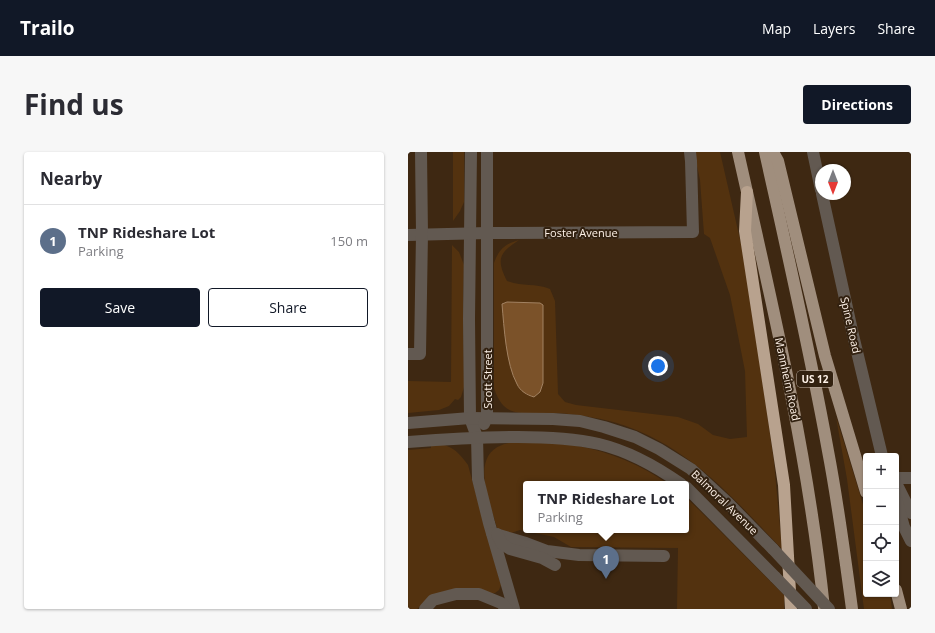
<!DOCTYPE html>
<html lang="en">
<head>
<meta charset="utf-8">
<style>
  body { margin:0; font-family:"Open Sans",sans-serif; background:#f7f7f7; color:#2b2b33 }
  .controls { position:absolute; right:12px; bottom:12px; display:grid; overflow:hidden; border-radius:4px; box-shadow:0 1px 3px #0004 }
  .controls button { width:36px; height:36px; display:grid; place-items:center; padding:0; border:0; border-bottom:1px solid #e1e1e2; background:#fff; color:#2b2b33; font:20px sans-serif }
  .compass { position:absolute; left:407px; top:12px; width:36px; height:36px; border-radius:50%; background:#fff; box-shadow:0 1px 3px #0004; rotate:180deg }
  .you { position:absolute; left:250px; top:214px; width:14px; height:14px; margin:-10px; border:3px solid #fff; border-radius:50%; background:#1a73e8; box-shadow:0 0 0 6px #1a73e833 }
  .badge { display:grid; place-items:center; width:26px; height:26px; border-radius:50%; background:#111827; color:#fff; font-size:13px; font-weight:700 }
  .pin { position:absolute; translate:-50% -33px; filter:drop-shadow(0 1px 2px #0008) }
  .pin::after { content:''; position:absolute; top:21px; width:14px; height:12px; background:inherit; clip-path:polygon(0 0,100% 0,50% 100%) }
  .popup { position:absolute; left:115px; top:329px; width:166px; height:52px; box-sizing:border-box; display:grid; place-content:center; border-radius:4px; background:#fff; filter:drop-shadow(0 1px 3px #0005); font-size:13px; white-space:nowrap; color:#7c7c81 }
  .popup b { font-size:15px; color:#2b2b33 }
  .popup::after { content:''; position:absolute; left:50%; top:100%; margin-left:-8px; border:8px solid transparent; border-top-color:#fff }
  .list { margin:0; padding:0; list-style:none }
  h2 { display:flex; justify-content:space-between; align-items:center; height:52px; margin:0; padding:0 16px; font-size:17px }
  h2 small { font-size:13px; font-weight:400; color:#7c7c81 }
  .list li { display:grid; grid-template-columns:26px 1fr auto; gap:12px; align-items:center; box-sizing:border-box; height:72px; padding:0 16px; border-top:1px solid #e1e1e2 }
  .list b { display:block; font-size:15px; white-space:nowrap }
  .list p { margin:0; font-size:13px; white-space:nowrap; color:#7c7c81 }
  .list em { font-size:13px; font-style:normal; color:#7c7c81 }
  .actions { display:flex; gap:8px; padding:12px 16px }
  .actions a { flex:1; padding:9px 0; border:1px solid #111827; border-radius:4px; text-align:center; font-size:14px; color:#111827 }
  .actions .main { background:#111827; color:#fff }
  .icon { flex:none; width:22px; height:22px; fill:none; stroke:currentColor; stroke-width:2; stroke-linecap:round; stroke-linejoin:round }
  .map { position:relative; flex:none; width:503px; height:457px; overflow:hidden; border-radius:4px }
  header { display:flex; align-items:center; gap:24px; box-sizing:border-box; height:56px; padding:0 20px; background:#111827; color:#fff }
  header strong { font-size:19px }
  nav { display:flex; gap:22px; margin-inline-start:auto; font-size:14px }
  .intro { display:flex; align-items:center; justify-content:space-between; box-sizing:border-box; height:96px; padding:0 24px }
  h1 { margin:0; font-size:28px }
  .button { padding:10px 18px; border-radius:4px; background:#111827; color:#fff; font-size:14px; font-weight:700 }
  main { display:flex; gap:24px; padding:0 24px }
  aside { flex:1; background:#fff; border-radius:4px; box-shadow:0 1px 3px #0004 }
  .map>svg:first-child { display:block }
  .built { fill:#3e2812; fill-rule:evenodd }
  .green { fill:#53320f }
  .water { fill:#7b5229; stroke:#a28262 }
  .lines { fill:none; stroke-linecap:round; stroke-linejoin:round }
  .minor { stroke:#625951; stroke-width:12 }
  .major { stroke:#a08e7d; stroke-width:12 }
  .highway { stroke:#b8a28e; stroke-width:12 }
  .minor-bridge { stroke:#625951; stroke-width:12 }
  .labels { text-anchor:middle; dominant-baseline:central; stroke-width:4; stroke-linejoin:round; paint-order:stroke }
  .shield { fill:#322110; stroke:#c1b3a7; stroke-width:1 }
  .shield-label { font-size:10px; font-weight:bold; fill:#fef2e8 }
  .street-label { font-size:11px; fill:#fef2e8; stroke:#322110 }
</style>
</head>
<body>
<header>
<strong>Trailo</strong>
<nav><a>Map</a><a>Layers</a><a>Share</a></nav>
</header>
<div class="intro"><h1>Find us</h1><a class="button">Directions</a></div>
<main>
<aside>
<h2>Nearby<small></small></h2>
<ul class="list">
<li><span class="badge" style="background:#5c6f8a">1</span><div><b>TNP Rideshare Lot</b><p>Parking</p></div><em>150 m</em></li>
</ul>
<div class="actions"><a class="main">Save</a><a>Share</a></div>
</aside>
<div class="map">
<svg width="503" height="457" viewBox="0 0 503 457">
  <rect width="100%" height="100%" fill="#322110"/>
  <path class="built" d="M 0,0 L 503,0 L 503,457 L 0,457 ZM 413,18 L 437,18 L 437,42 L 413,42 ZM 458,304 L 488,304 L 488,442 L 458,442 ZM 118,332 L 278,332 L 278,378 L 118,378 Z"/>
  <g class="green">
    <polygon points="45,0 56,0 56,50 52,59 45,69"/>
    <path d="M 286,0 L 312,0 L 334,96 L 350,199 L 366,310 L 374,397 C 325,346 284,297 215,273 C 198,267 168,262 149,261 C 138,261 114,263 104,259 C 94,256 89,245 86,236 L 86,111 C 91,97 97,92 111,88 C 91,101 88,107 99,129 C 115,135 126,131 142,137 L 147,149 L 150,242 L 157,250 L 168,253 L 270,265 L 290,272 L 305,283 L 322,287 L 339,285 L 337,219 L 322,143 L 302,86 L 296,82 L 292,28 Z"/>
    <polygon points="44,93 51,100 56,113 55,141 56,235 53,245 50,248 47,247 41,254 31,258 0,261 0,229 43,230"/>
    <polygon points="428,265 458,362 458,442 482,442 484,457 456,457 439,327"/>
    <path d="M 128,290 C 142,291 157,291 170,294 C 202,300 234,313 260,332 L 118,332 L 118,378 L 278,378 L 278,345 L 376,443 L 376,457 L 269,457 L 270,396 L 163,395 L 146,385 L 112,378 L 103,381 L 95,380 L 89,376 C 83,353 61,305 94,293 C 102,289 118,290 128,290 Z"/>
    <path d="M 33,292 C 47,296 51,301 60,313 L 93,433 L 91,438 L 87,441 L 81,441 L 22,445 L 9,457 L 0,457 L 0,298 L 23,296 L 23,293 Z"/>
  </g>
  <path class="water" d="M 99,150 L 132,151 L 135,153 L 135,231 L 132,240 L 126,245 C 119,243 112,239 109,232 C 98,212 96,175 94,152 Z"/>
  <g class="lines">
    <g class="minor">
      <polyline points="63,0 61,167 62,266 69,285 70,327 81,371 106,457"/>
      <polyline points="405,0 413,38"/>
      <polyline points="414,42 445,183 474,304"/>
      <polyline points="0,83 79,81 285,80 283,9 282,0"/>
      <polyline points="0,202 12,202 14,82 13,0"/>
      <polyline points="0,271 62,266 145,267 172,269 196,275 227,285 251,297 283,317 320,351 365,397"/>
      <polyline points="76,272 79,265 79,0"/>
      <path d="M 0,290 C 37,287 72,285 110,285 C 137,285 164,286 191,292 C 220,299 249,315 273,332"/>
      <polyline points="488,326 503,326"/>
      <polyline points="488,331 503,361"/>
      <polyline points="278,335 367,425"/>
      <polyline points="488,346 496,375 503,389"/>
      <polyline points="84,381 118,391 139,399 171,403 256,404"/>
      <polyline points="89,382 94,392 102,397 134,406 147,413"/>
      <polyline points="17,457 25,448 48,442 71,442 93,451 99,457"/>
    </g>
    <g class="major">
      <path d="M 330,0 C 364,151 400,302 416,456"/>
      <path d="M 357,0 C 379,99 402,199 420,299 C 430,351 437,404 444,457"/>
      <polyline points="365,0 370,9 417,204 458,340"/>
      <polyline points="488,438 493,457"/>
    </g>
    <polyline class="highway" points="339,40 337,79 376,333 383,457"/>
    <g class="minor-bridge">
      <polyline points="365,397 421,457"/>
      <polyline points="367,425 398,457"/>
    </g>
  </g>
  <g class="labels">
    <rect class="shield" x="389" y="219" width="36" height="16" rx="3"/>
    <g class="shield-label">
      <text x="407" y="227">US 12</text>
    </g>
    <g class="street-label">
      <text x="173" y="80">Foster Avenue</text>
      <text transform="translate(443 173) rotate(77)">Spine Road</text>
      <text transform="translate(79 227) rotate(-90)">Scott Street</text>
      <text transform="translate(380 227) rotate(78)">Mannheim Road</text>
      <text transform="translate(317 350) rotate(44)">Balmoral Avenue</text>
    </g>
  </g>
</svg>
<div class="controls">
<button>+</button>
<button>−</button>
<button><svg class="icon" aria-label="locate" viewBox="0 0 24 24"><circle cx="12" cy="12" r="6"/><path d="M12 2v4M12 18v4M2 12h4M18 12h4"/></svg></button>
<button><svg class="icon" aria-label="layers" viewBox="0 0 24 24"><path d="M12 4l9 5-9 5-9-5zM3 14l9 5 9-5"/></svg></button>
</div>
<svg class="compass" viewBox="-18 -18 36 36"><path d="M0-13l5 13h-10z" fill="#e53935"/><path d="M0 13l5-13h-10z" fill="#7c7c81"/></svg>
<div class="you"></div>
<div class="pin badge" style="left:198px;top:427px;background:#5c6f8a">1</div>
<div class="popup"><b>TNP Rideshare Lot</b>Parking</div>
</div>
</main>
</body>
</html>
